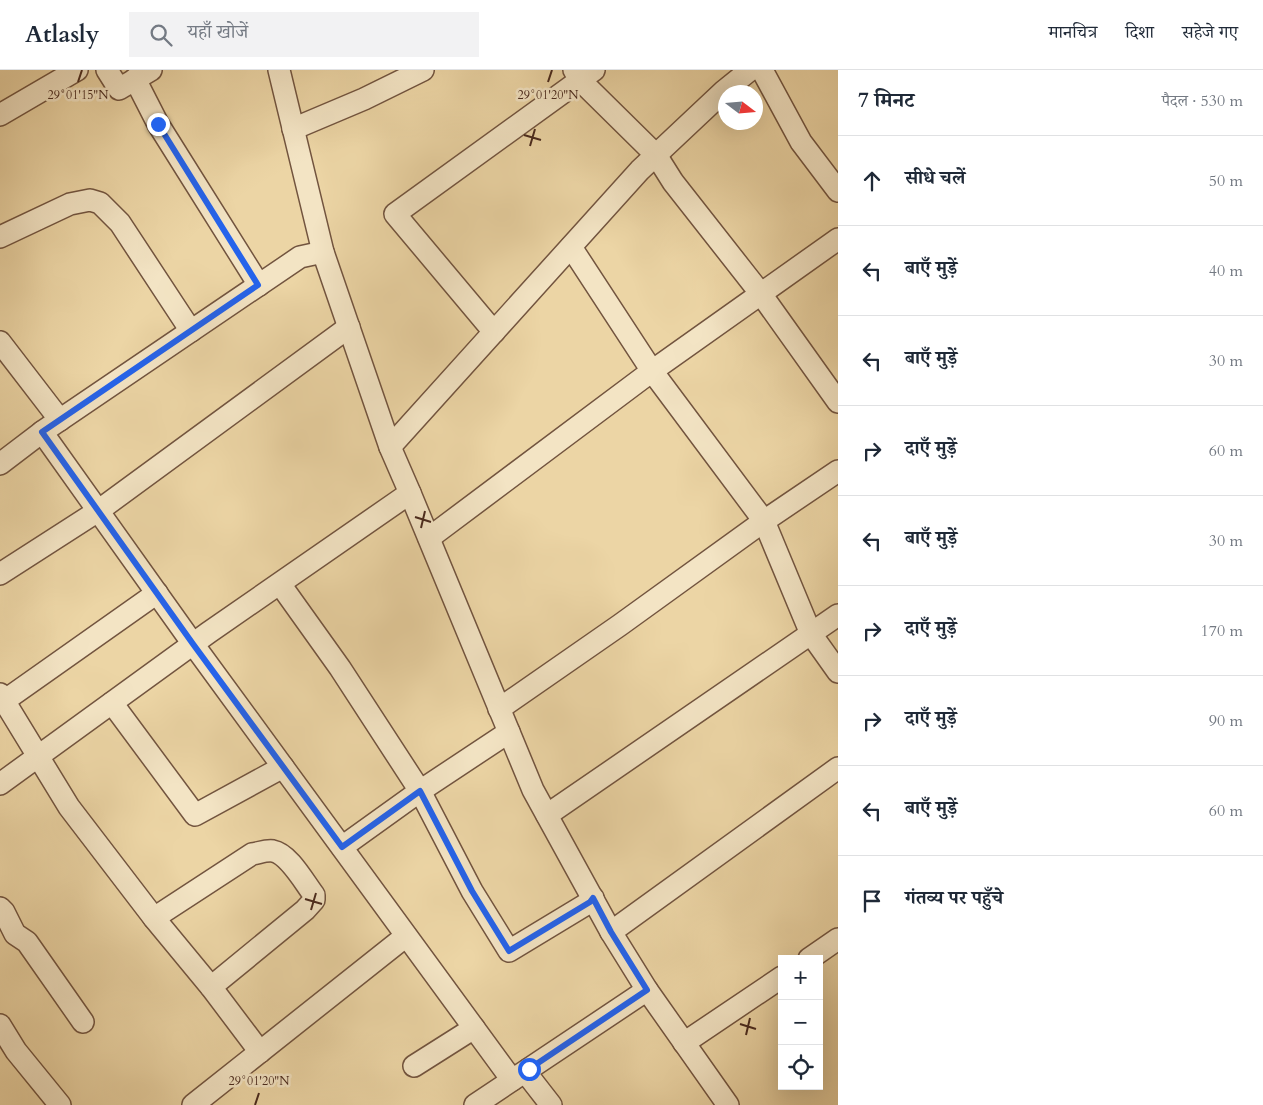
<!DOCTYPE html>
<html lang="hi">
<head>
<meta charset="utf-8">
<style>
  body { margin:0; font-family:Cardo,"Noto Serif Devanagari",serif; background:#f2f2f3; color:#1f2937 }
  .controls { position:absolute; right:15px; bottom:15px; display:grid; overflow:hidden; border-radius:0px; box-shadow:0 5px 20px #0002 }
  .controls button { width:45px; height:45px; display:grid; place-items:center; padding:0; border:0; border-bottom:1px solid #e0e1e3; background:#fff; color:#1f2937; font:25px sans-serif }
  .compass { position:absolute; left:718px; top:15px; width:45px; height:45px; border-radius:50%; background:#fff; box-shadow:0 5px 20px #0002; rotate:106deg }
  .stop { position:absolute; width:15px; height:15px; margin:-11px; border:4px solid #2563eb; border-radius:50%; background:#fff }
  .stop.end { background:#2563eb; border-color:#fff; box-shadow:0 1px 5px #0008 }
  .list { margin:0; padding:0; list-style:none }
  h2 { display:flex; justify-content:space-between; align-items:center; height:65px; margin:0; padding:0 20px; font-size:21px }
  h2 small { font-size:16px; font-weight:400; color:#747a83 }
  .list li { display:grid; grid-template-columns:32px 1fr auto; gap:15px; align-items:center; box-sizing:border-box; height:90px; padding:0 20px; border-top:1px solid #e0e1e3 }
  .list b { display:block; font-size:19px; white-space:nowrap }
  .list em { font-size:16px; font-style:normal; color:#747a83 }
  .icon { flex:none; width:28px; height:28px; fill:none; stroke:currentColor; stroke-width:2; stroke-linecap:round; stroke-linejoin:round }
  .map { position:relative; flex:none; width:838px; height:1035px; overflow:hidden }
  header { display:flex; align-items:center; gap:30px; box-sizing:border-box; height:70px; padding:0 25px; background:#fff; border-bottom:1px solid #e0e1e3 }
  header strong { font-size:24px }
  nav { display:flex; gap:28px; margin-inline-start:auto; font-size:18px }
  .search { width:350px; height:45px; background:#f2f2f3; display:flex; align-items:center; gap:12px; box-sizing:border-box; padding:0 18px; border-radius:0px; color:#747a83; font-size:19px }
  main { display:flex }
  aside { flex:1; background:#fff }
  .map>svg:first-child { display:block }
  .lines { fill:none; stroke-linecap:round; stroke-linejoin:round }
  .minor-casing { stroke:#72543f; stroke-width:24 }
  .minor { stroke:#f3e4c4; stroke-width:21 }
  .route { stroke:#2563eb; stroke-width:6 }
  .ticks { fill:none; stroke:#49291d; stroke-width:2 }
  .ticks-label { font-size:12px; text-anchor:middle; fill:#49291d; stroke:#f3e4c4; stroke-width:5; stroke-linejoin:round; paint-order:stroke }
</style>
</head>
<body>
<header>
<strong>Atlasly</strong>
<div class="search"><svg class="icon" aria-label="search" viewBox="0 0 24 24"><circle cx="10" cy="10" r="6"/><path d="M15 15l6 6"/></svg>यहाँ खोजें</div>
<nav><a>मानचित्र</a><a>दिशा</a><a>सहेजे गए</a></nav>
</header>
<main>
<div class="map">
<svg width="838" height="1035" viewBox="0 0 838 1035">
  <rect width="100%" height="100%" fill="#ecd5a5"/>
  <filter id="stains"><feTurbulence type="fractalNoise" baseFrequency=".004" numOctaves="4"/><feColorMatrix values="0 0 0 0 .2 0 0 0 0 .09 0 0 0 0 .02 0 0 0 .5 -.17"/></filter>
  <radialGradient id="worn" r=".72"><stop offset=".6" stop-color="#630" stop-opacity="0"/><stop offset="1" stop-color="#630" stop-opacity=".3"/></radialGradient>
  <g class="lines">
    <defs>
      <g id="minor">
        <polyline points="107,0 119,19 151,0"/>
        <polyline points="279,0 323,182 390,377 410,423 533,720 611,862 647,920 728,1035"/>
        <polyline points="574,0 585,15 656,85 673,112 761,224 838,332"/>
        <polyline points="762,0 801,72 838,121"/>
        <polyline points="135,9 158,54 259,215"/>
        <polyline points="0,45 77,0"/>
        <polyline points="293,59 364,29 423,0"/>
        <polyline points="0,167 70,134 90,130 100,133 120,153 191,261"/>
        <polyline points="323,182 300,187 42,362 193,574 512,1010"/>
        <polyline points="494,262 395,144 594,0"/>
        <polyline points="0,272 60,350"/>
        <polyline points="390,377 640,100 724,21 750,0"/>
        <polyline points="0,394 42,362"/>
        <polyline points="838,401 764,451 811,564 838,602"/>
        <polyline points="429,468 652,301 838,169"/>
        <polyline points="0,504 98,441 349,257"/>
        <polyline points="280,514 340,598 420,721 472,821 509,881 590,832 593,828"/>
        <polyline points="0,624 69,737 154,848 211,917 260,982"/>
        <polyline points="4,631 157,523"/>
        <polyline points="112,633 195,745 283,697"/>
        <polyline points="499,639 620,555 764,451 652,301 571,177"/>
        <polyline points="0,714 208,563 410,423"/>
        <polyline points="547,745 838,545"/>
        <polyline points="342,777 420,721 509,662"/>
        <polyline points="0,838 4,842 15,864 27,872 83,952"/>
        <path d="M 154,848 L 252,784 C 259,783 266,780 273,781 C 289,784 304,812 314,825 L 314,830 L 305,840 L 211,917"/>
        <polyline points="611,862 838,698"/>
        <polyline points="809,889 838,869"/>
        <polyline points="0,955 16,981 60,1035"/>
        <polyline points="684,973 782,907"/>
        <polyline points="414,996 474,958"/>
        <polyline points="529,999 530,1008 551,1035"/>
        <polyline points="193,1035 406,866"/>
        <polyline points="475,1035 647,920"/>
      </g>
    </defs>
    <use href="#minor" class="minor-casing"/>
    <use href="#minor" class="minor"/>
  </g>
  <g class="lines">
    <polyline class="route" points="158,54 258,215 42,362 193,574 342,777 420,721 472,821 509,881 590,832 593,828 611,862 647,920 529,999"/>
  </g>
  <path class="ticks" d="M 78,12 L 82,0M 548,12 L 552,0M 524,65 L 541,70M 530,76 L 535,59M 415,447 L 431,452M 421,458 L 425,441M 305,829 L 322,834M 311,840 L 316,823M 740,954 L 756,959M 746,965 L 750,948M 255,1035 L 259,1023"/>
  <g class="ticks-label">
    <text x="78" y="29">29°01'15"N</text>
    <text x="548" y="29">29°01'20"N</text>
    <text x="259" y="1015">29°01'20"N</text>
  </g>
  <rect width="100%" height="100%" filter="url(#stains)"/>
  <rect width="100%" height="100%" fill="url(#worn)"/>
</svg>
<div class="controls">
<button>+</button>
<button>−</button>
<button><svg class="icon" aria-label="locate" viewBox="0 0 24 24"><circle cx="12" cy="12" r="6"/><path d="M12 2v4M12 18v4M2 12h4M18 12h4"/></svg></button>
</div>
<svg class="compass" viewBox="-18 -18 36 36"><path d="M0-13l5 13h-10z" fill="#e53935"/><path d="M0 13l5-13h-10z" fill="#747a83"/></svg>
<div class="stop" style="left:529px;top:999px"></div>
<div class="stop end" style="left:158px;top:54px"></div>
</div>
<aside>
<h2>7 मिनट<small>पैदल · 530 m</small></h2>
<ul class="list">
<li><svg class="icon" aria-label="ahead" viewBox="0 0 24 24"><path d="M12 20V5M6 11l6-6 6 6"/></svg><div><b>सीधे चलें</b></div><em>50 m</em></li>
<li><svg class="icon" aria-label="left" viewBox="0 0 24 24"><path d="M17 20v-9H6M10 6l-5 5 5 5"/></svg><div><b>बाएँ मुड़ें</b></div><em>40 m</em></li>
<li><svg class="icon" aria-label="left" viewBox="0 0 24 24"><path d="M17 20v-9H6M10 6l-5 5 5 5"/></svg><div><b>बाएँ मुड़ें</b></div><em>30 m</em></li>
<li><svg class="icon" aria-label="right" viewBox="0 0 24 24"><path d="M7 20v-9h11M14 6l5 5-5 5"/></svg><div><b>दाएँ मुड़ें</b></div><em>60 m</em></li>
<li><svg class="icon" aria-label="left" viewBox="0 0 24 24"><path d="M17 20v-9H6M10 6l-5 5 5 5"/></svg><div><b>बाएँ मुड़ें</b></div><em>30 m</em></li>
<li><svg class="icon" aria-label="right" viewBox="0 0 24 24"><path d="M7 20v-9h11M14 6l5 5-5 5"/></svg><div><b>दाएँ मुड़ें</b></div><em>170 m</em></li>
<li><svg class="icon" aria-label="right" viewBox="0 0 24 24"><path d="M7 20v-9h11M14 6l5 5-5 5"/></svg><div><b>दाएँ मुड़ें</b></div><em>90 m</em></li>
<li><svg class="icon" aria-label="left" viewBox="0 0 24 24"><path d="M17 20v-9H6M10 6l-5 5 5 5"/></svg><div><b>बाएँ मुड़ें</b></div><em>60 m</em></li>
<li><svg class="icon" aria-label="arrive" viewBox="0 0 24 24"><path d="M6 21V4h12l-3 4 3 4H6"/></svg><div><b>गंतव्य पर पहुँचे</b></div></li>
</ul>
</aside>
</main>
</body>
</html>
